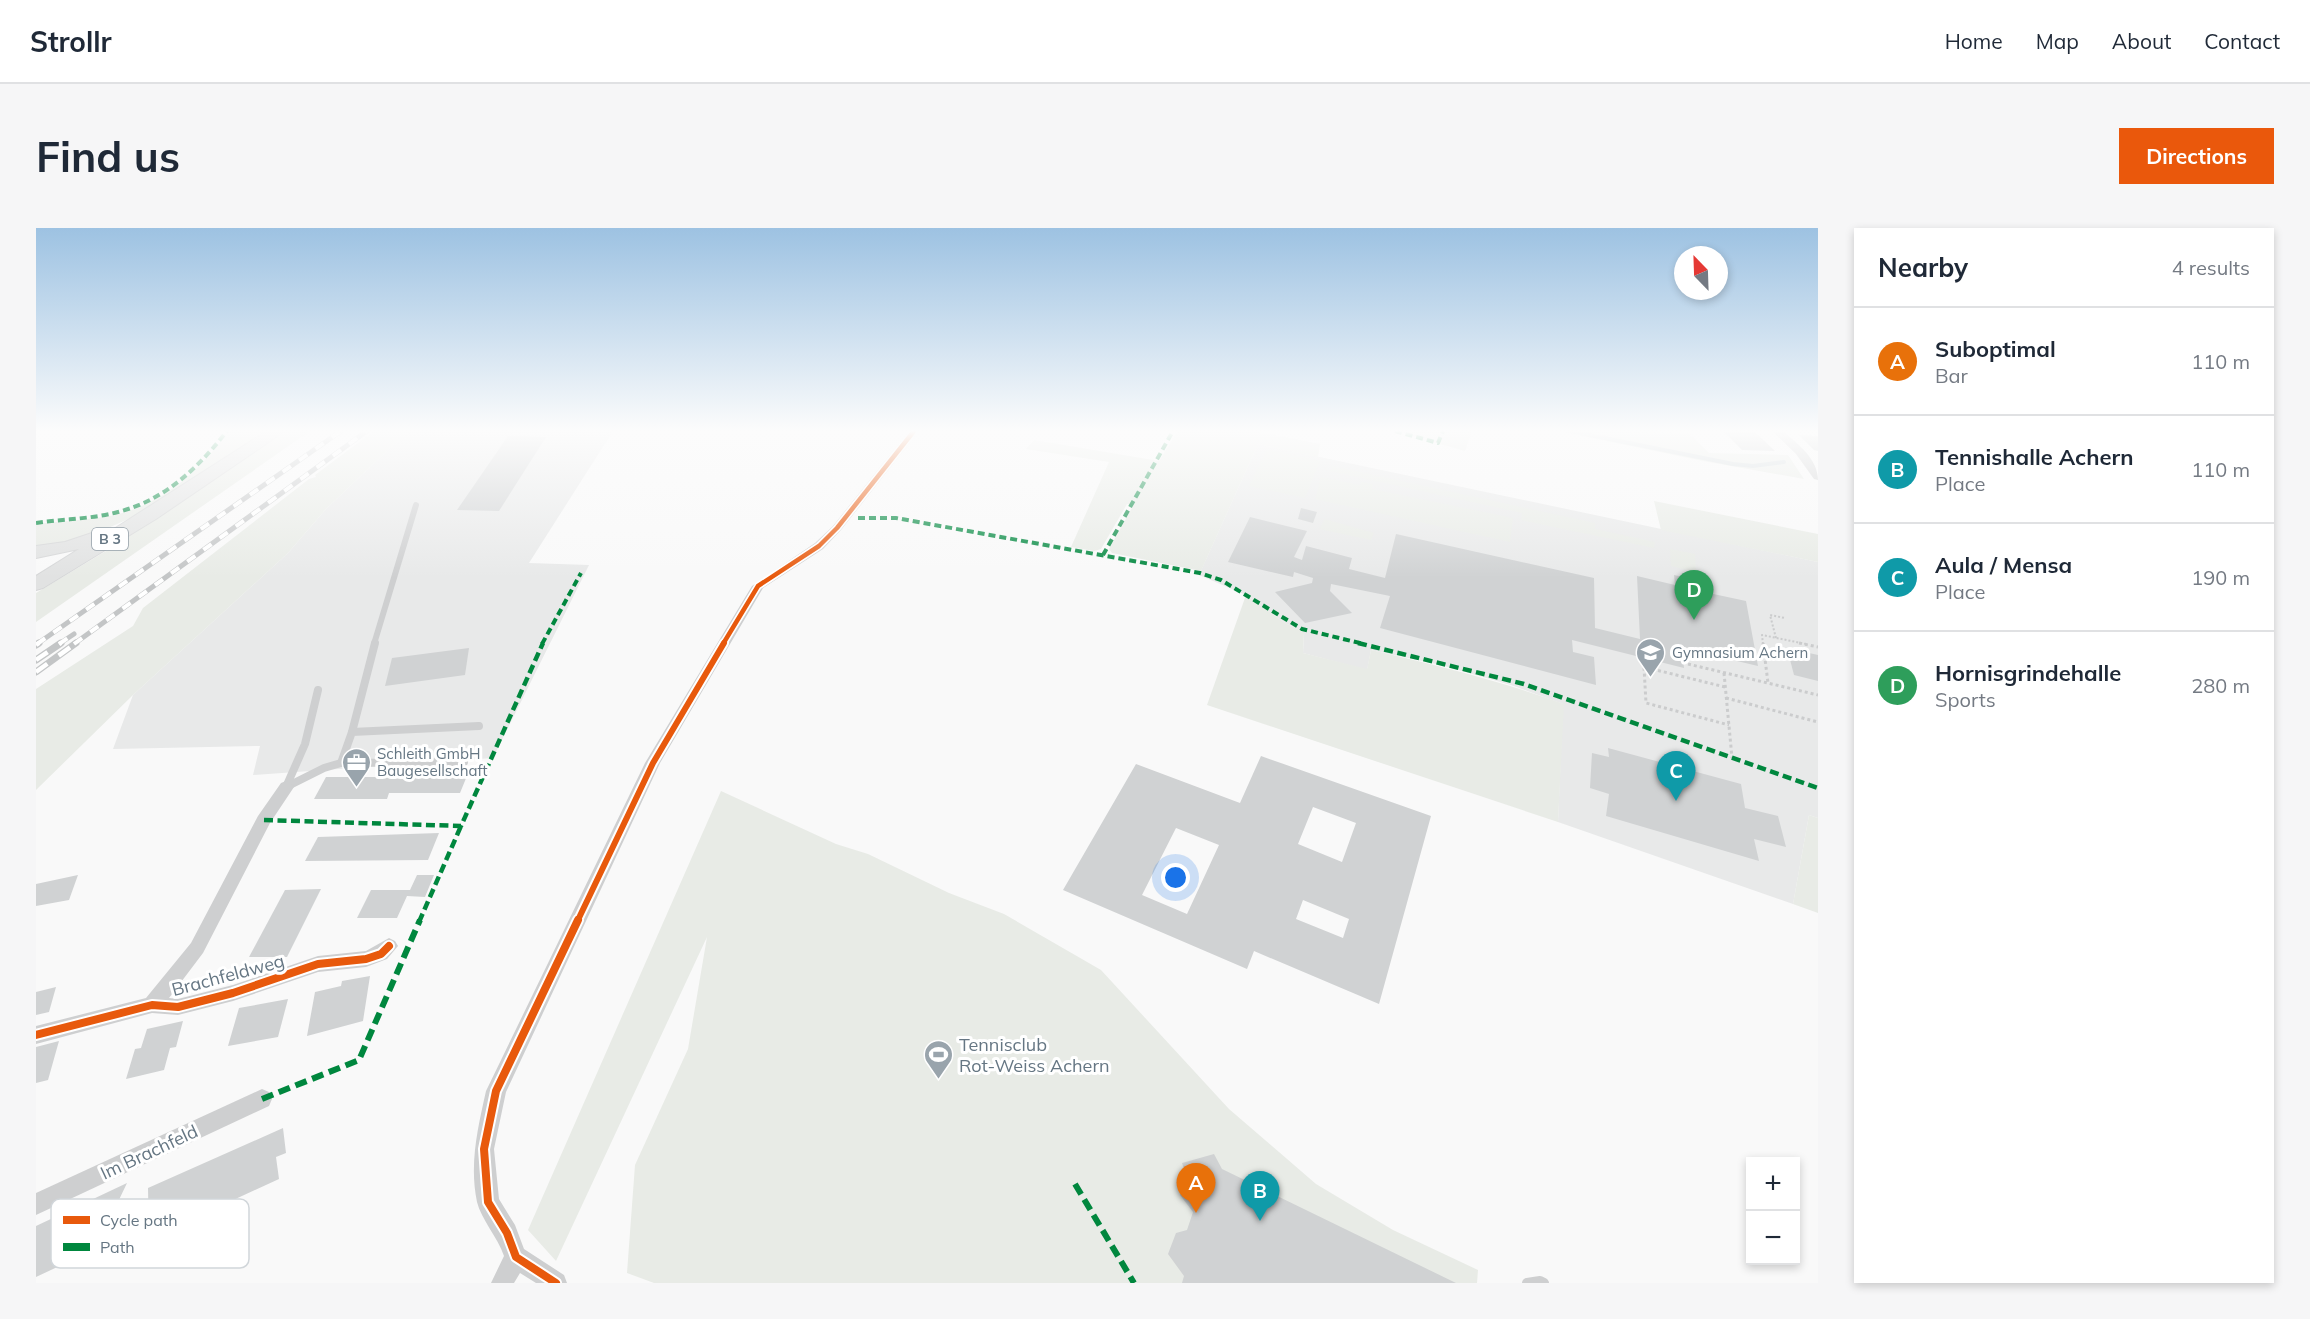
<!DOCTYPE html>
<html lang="en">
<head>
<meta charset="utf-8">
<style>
  body { margin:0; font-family:Mulish,sans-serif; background:#f6f6f7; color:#1f2937 }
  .controls { position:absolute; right:18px; bottom:18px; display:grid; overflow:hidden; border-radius:0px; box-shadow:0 3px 9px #0003 }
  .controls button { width:54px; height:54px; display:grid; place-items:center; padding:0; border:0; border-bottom:2px solid #e0e1e3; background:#fff; color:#1f2937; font:30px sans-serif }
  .compass { position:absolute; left:1638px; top:18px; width:54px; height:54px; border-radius:50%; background:#fff; box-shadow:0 3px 9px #0003; rotate:337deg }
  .you { position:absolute; left:1140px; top:650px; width:21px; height:21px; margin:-15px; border:4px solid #fff; border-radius:50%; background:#1a73e8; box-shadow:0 0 0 9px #1a73e833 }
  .badge { display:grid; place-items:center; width:39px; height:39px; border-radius:50%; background:#ea580c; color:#fff; font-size:20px; font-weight:700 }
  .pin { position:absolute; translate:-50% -50px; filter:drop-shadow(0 2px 3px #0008) }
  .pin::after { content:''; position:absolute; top:32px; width:21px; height:18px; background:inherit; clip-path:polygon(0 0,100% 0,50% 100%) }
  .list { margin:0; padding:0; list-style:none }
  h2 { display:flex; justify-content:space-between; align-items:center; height:78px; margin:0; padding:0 24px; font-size:26px }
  h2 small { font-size:20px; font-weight:400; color:#747a83 }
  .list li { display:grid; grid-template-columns:39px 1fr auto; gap:18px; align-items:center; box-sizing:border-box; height:108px; padding:0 24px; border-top:2px solid #e0e1e3 }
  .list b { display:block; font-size:22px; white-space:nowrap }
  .list p { margin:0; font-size:20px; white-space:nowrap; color:#747a83 }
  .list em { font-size:20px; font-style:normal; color:#747a83 }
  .map { position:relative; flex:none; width:1782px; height:1055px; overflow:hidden; border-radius:0px }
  header { display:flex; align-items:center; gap:36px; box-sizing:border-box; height:84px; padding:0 30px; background:#fff; border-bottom:2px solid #e0e1e3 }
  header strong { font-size:28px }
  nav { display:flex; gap:33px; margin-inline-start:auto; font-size:21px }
  .intro { display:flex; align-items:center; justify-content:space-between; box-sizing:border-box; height:144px; padding:0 36px }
  h1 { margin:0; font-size:42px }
  .button { padding:15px 27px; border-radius:0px; background:#ea580c; color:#fff; font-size:21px; font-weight:700 }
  main { display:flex; gap:36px; padding:0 36px }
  aside { flex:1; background:#fff; border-radius:0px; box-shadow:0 3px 9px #0003 }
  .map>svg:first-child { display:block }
  .built { fill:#e8e9e9 }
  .green { fill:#e8ebe6 }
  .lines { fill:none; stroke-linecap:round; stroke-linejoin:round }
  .stream { stroke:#ced6d9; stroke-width:4 }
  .building { fill:#d0d2d3; fill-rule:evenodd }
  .primary-casing { stroke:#d5d6d7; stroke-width:2 }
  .path-far1 { stroke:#cbcccd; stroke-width:2; stroke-dasharray:2 2; stroke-linecap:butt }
  .path { stroke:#cbcccd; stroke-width:3; stroke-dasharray:3 3; stroke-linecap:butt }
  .lane-far2 { stroke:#cecfd0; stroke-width:6 }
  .lane-far1 { stroke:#cecfd0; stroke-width:8 }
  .lane { stroke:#cecfd0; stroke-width:10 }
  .street { fill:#cecfd0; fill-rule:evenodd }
  .primary { fill:#e1e2e2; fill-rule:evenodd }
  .rail-far1-casing { stroke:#c3c5c6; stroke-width:5 }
  .rail-casing { stroke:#c3c5c6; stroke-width:7 }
  .rail-far1 { stroke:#fff; stroke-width:4; stroke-dasharray:10; stroke-linecap:butt }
  .rail { stroke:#fff; stroke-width:4.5; stroke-dasharray:14; stroke-linecap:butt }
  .quiet-far2 { stroke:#00873e; stroke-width:4; stroke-dasharray:7 4; stroke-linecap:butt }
  .quiet-far1 { stroke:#00873e; stroke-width:4.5; stroke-dasharray:9 4.5; stroke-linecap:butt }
  .quiet { stroke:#00873e; stroke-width:6; stroke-dasharray:12 6; stroke-linecap:butt }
  .cycleway-far2-casing { stroke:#fff; stroke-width:8 }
  .cycleway-far1-casing { stroke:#fff; stroke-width:10 }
  .cycleway-casing { stroke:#fff; stroke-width:12 }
  .cycleway-far2 { stroke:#e8590c; stroke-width:4.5 }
  .cycleway-far1 { stroke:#e8590c; stroke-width:6 }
  .cycleway { stroke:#e8590c; stroke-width:8 }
  .labels { text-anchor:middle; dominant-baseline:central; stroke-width:6; stroke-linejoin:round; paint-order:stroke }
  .shield { fill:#fff; stroke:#939fa8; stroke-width:1.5 }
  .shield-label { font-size:14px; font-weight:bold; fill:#657683 }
  .poi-label { font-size:15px; fill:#657683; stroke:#fff; text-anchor:start }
  .near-street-label { font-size:18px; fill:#657683; stroke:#fff }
  .near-poi-label { font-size:18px; fill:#657683; stroke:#fff; text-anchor:start }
  .key { fill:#fff; stroke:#d1d6da; stroke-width:1.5 }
  .key-label { font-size:16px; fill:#657683 }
</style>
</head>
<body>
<header>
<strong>Strollr</strong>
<nav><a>Home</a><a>Map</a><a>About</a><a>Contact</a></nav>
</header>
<div class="intro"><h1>Find us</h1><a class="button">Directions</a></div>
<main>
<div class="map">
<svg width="1782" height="1055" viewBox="0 0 1782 1055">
  <rect width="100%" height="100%" fill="#f9f9f9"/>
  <g class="built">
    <polygon points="372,203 577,203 493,335 553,337 457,530 217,547 224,518 77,521 97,467 252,325 290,281"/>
    <polygon points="1222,216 1782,334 1782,590 1773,587 1757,676 1522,594 1527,476 1475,457 1405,437 1335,422 1331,442 1267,425 1268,404 1249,395 1210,367 1163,347"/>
  </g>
  <g class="green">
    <path d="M 192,203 L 234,203 L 129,272 L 90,292 L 41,314 L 0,320 L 0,296 C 26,293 53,292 79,287 C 126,276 166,242 192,203 Z"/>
    <polygon points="250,203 274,203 0,394 0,365 70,323"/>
    <polygon points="338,203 372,203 290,281 252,325 97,467 0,562 0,461 97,398 107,380 273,251 280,249 279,247"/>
    <polygon points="1142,203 1219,203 1284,216 1282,229 1222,216 1165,343 1076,325 1073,321 1097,278 1091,276 1065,321 1058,323 1035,319 1073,234 990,221 998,212 1123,233"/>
    <polygon points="1358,203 1436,203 1429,223"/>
    <polygon points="1522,203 1653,205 1673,225 1752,227 1768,251 1667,233"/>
    <polygon points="1231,221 1284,233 1269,270 1213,258"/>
    <polygon points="1296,238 1559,295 1559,301 1619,314 1618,320 1485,292 1486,285 1294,243"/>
    <polygon points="1285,249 1324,257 1325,254 1337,256 1336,261 1477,290 1474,314 1279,271"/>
    <polygon points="1618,273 1782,306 1782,334 1625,302"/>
    <polygon points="1289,291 1338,305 1335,312 1283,301"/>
    <polygon points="1634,321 1659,326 1660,344 1635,338"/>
    <path d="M 1210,367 L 1249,395 L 1268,404 L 1267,425 L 1331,441 L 1335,422 C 1401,437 1464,453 1528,476 L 1522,594 L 1171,477 Z"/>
    <polygon points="685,563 800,616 832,626 913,665 968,686 1065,742 1193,881 1280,956 1357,1002 1442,1042 1441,1055 618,1055 591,1045 599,937 652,821 671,709 520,1033 492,1002"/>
    <polygon points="1773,587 1782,590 1782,685 1757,676"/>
  </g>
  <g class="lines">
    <polyline class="stream" points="1534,203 1697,236 1717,238 1748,234"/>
  </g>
  <g class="building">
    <polygon points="1687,203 1719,204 1739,223 1706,222"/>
    <polygon points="1763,207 1782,208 1782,223 1778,222"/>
    <polygon points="472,208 510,209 463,283 421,282"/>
    <polygon points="1265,280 1281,284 1277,295 1262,291"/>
    <polygon points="1214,289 1271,303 1258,329 1266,332 1270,318 1316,330 1313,341 1349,350 1360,306 1558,350 1559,400 1604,411 1601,348 1639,357 1638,347 1667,353 1668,364 1710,373 1722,438 1646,420 1648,440 1536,412 1537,424 1558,429 1560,457 1344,400 1354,368 1295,356 1294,363 1316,385 1269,395 1239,364 1276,355 1277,350 1258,344 1257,349 1192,334"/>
    <polygon points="433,420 429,447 349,458 356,430"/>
    <polygon points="1751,420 1782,427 1782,453 1758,447"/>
    <polygon points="1572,520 1705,556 1709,580 1742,588 1750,619 1718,611 1723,633 1570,588 1573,566 1554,560 1556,525 1573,529"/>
    <path d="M 1225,528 L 1395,588 L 1343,776 L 1218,723 L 1211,741 L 1027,662 L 1100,536 L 1204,575 ZM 1277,579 L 1320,595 L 1306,634 L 1262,616 ZM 1140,600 L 1183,617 L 1151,686 L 1106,667 ZM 1267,672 L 1313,691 L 1307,710 L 1260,691 Z"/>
    <polygon points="433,543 424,565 353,565 351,571 278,571 290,549 361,549 364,544"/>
    <polygon points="403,605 392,632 269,633 282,609"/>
    <polygon points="42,647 33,672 0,678 0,656"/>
    <polygon points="381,647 398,647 389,669 371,668 361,690 321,690 335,662 374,662"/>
    <polygon points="285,661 251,729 213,729 249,662"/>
    <polygon points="334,748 327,793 271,808 279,764 305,758 306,753"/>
    <polygon points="20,759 13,784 0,787 0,764"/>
    <polygon points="252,771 242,809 192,818 203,780"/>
    <polygon points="147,793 140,819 134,820 128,842 90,851 99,821 105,820 111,801"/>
    <polygon points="23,813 12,852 0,855 0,819"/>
    <polygon points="247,900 250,925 240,929 243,951 113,1011 112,960"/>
    <polygon points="1178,926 1186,941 1420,1055 1146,1055 1148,1048 1132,1026 1140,1005 1151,1002 1157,984 1144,967 1147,961 1144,948 1150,947 1146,935"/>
    <polygon points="91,955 70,999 32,1017 32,1034 0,1049 0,998"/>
  </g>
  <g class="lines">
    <defs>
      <polygon id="primary" points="231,203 249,203 120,291 7,360 0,362 0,348 43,321 0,330 0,318 29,314 59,304 67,308"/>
    </defs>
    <use href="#primary" class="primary-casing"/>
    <g class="path-far1">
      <polyline points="1760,203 1782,204"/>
      <polyline points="1740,410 1734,387 1749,390"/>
      <polyline points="1727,416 1726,407 1770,416"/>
    </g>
    <g class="path">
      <polyline points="1727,415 1732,455"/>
      <polyline points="1763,415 1782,419"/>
      <polyline points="1652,436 1782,467"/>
      <polyline points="1688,445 1696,530"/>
      <polyline points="1689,459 1608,439 1610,475 1693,497"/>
      <polyline points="1690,470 1782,494"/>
    </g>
    <polyline class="lane-far2" points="338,416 380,277"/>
    <g class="lane-far1">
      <polyline points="316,504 339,415"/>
      <polyline points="305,535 316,504 443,498"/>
      <polyline points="250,559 288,540 305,535 428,534"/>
      <polyline points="250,559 269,516 282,462"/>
    </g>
    <polyline class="lane" points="1491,1055 1504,1053 1508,1055"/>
    <g class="street">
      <path d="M 873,203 L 883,203 L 805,302 L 787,321 L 727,360 L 624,535 L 470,864 L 458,921 L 463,971 L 479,997 L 488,1021 L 528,1047 L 531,1055 L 500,1055 L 484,1045 L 478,1055 L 455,1055 L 468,1028 C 462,1010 445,991 441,974 C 433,936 442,899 450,863 L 609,535 L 716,358 L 779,315 L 797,298 Z"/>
      <path d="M 1736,203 L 1747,203 C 1762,216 1782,231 1782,252 L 1778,251 L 1760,226 Z"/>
      <polygon points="250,553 255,555 258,559 234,595 167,725 133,770 142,771 197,757 282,728 330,723 353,710 359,713 362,718 351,731 330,739 282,744 197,773 142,787 116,785 0,816 0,798 110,770 155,715 222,588 245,555"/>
      <polygon points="226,861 233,864 236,871 233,878 0,987 0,965"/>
    </g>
    <use href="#primary" class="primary"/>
    <defs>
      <g id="rail-far1">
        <polyline points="1,416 305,203"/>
        <polyline points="23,416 38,406"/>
        <polyline points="38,416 331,203"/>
      </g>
      <g id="rail">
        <polyline points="0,417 3,415"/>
        <polyline points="0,432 25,415"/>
        <polyline points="0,444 40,415"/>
      </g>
    </defs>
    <use href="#rail-far1" class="rail-far1-casing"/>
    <use href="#rail" class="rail-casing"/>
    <use href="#rail-far1" class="rail-far1"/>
    <use href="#rail" class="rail"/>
    <g class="quiet-far2">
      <polyline points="1359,203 1402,215 1407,203"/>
      <polyline points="822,290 860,290 1164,345 1185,352 1266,401 1328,416"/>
      <path d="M 0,295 C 27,291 56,291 82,284 C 129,272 162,240 191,203"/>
      <polyline points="1067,327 1137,203"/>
      <polyline points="506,416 545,345"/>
    </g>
    <g class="quiet-far1">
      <polyline points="1322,415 1488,456 1782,560"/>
      <polyline points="228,592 425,598 507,415"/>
      <polyline points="383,694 425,598"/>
    </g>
    <g class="quiet">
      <polyline points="226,871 323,832 384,692"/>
      <polyline points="1039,956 1098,1055"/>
    </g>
    <defs>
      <polyline id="cycleway-far2" points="687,416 722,358 783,318 801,300 878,203"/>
      <polyline id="cycleway-far1" points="541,694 617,535 688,415"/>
      <g id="cycleway">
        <polyline points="0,807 116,777 142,779 197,765 282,736 330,731 345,726 353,718"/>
        <polyline points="520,1055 480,1029 471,1005 452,974 448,921 460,863 542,692"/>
      </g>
    </defs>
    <use href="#cycleway-far2" class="cycleway-far2-casing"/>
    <use href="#cycleway-far1" class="cycleway-far1-casing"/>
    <use href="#cycleway" class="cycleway-casing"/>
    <use href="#cycleway-far2" class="cycleway-far2"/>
    <use href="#cycleway-far1" class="cycleway-far1"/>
    <use href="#cycleway" class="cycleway"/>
  </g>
  <linearGradient id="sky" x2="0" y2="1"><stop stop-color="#9dc2e2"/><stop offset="0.58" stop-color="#fcfcfc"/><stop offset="1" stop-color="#fcfcfc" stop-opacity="0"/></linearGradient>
  <rect width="1782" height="350" fill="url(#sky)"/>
  <defs>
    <symbol id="school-pin" viewBox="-11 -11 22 30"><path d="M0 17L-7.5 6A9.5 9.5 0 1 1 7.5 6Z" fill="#99a4ac" stroke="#fff"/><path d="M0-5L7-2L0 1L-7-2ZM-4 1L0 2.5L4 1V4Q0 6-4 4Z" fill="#fff"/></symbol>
    <symbol id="office-pin" viewBox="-11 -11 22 30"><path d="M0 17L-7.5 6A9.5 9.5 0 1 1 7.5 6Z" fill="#99a4ac" stroke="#fff"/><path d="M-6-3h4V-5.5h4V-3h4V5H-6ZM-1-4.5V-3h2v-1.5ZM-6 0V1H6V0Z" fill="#fff"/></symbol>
    <symbol id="stadium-pin" viewBox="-11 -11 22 30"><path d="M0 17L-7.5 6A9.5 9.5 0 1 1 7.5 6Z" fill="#99a4ac" stroke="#fff"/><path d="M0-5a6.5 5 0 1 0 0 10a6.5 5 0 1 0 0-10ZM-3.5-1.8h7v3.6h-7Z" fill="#fff"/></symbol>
  </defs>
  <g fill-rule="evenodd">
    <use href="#school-pin" x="1598" y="408" width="33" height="45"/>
    <use href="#office-pin" x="304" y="518" width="33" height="45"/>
    <use href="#stadium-pin" x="886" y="810" width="33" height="45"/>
  </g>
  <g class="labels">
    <rect class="shield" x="56" y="300" width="36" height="22" rx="4.5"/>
    <g class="shield-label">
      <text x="74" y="311">B 3</text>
    </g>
    <g class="poi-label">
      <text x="1636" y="424">Gymnasium Achern</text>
      <text x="341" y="525">Schleith GmbH<tspan x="341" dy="17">Baugesellschaft</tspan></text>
    </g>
    <g class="near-street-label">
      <text transform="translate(192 747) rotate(-15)">Brachfeldweg</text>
      <text transform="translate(113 924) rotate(-25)">Im Brachfeld</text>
    </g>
    <g class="near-poi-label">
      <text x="923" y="816">Tennisclub<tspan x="923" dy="21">Rot-Weiss Achern</tspan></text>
    </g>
  </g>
  <rect x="15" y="971" width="198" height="69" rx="9" class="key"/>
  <rect x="27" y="988" width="27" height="8" fill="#e8590c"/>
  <rect x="27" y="1015" width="27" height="8" fill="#00873e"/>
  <g class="key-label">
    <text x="64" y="998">Cycle path</text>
    <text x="64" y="1025">Path</text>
  </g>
</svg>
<div class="controls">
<button>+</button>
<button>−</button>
</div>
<svg class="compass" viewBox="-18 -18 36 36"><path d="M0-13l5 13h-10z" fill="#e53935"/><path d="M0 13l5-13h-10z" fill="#747a83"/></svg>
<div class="you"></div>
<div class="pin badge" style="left:1160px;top:985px;background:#e8710a">A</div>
<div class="pin badge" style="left:1224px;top:993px;background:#0f9aa8">B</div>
<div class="pin badge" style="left:1640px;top:573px;background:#0f9aa8">C</div>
<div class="pin badge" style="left:1658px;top:392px;background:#2e9e5b">D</div>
</div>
<aside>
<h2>Nearby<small>4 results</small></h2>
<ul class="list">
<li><span class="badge" style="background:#e8710a">A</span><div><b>Suboptimal</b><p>Bar</p></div><em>110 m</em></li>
<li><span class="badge" style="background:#0f9aa8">B</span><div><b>Tennishalle Achern</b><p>Place</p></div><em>110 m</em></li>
<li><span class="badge" style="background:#0f9aa8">C</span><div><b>Aula / Mensa</b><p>Place</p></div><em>190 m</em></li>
<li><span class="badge" style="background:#2e9e5b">D</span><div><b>Hornisgrindehalle</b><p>Sports</p></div><em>280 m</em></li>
</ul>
</aside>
</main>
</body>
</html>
